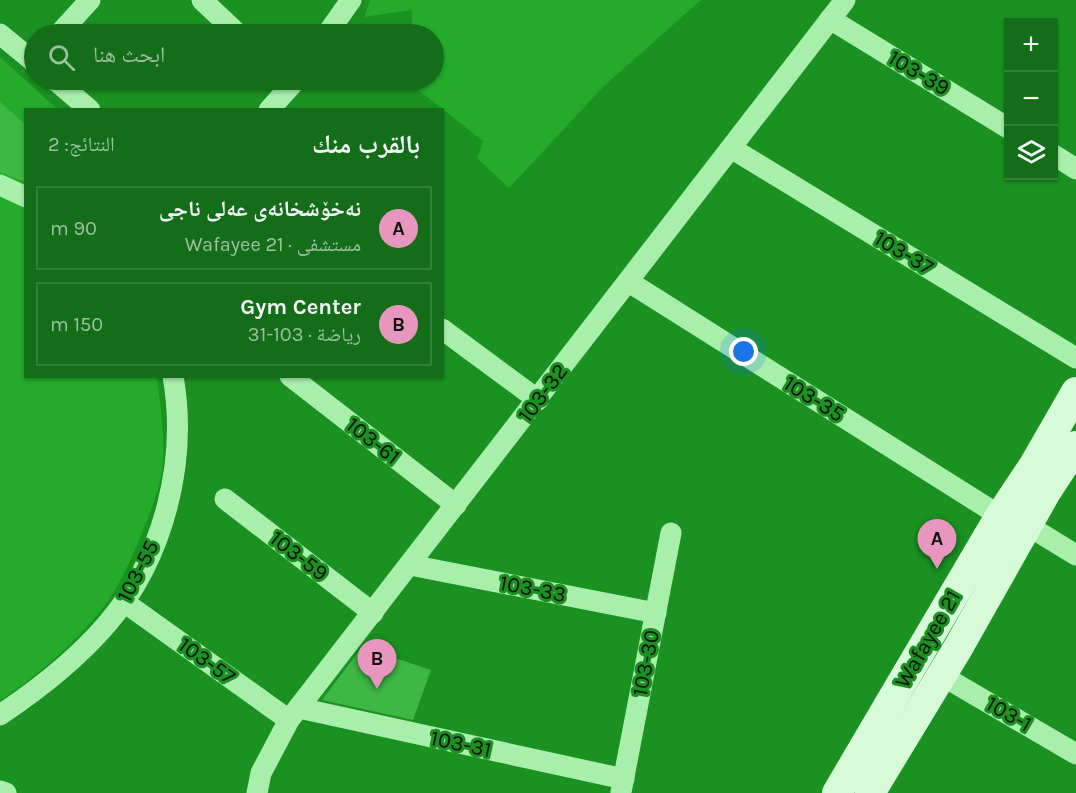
<!DOCTYPE html>
<html lang="ar">
<head>
<meta charset="utf-8">
<style>
  body { margin:0; font-family:Karla,"Noto Naskh Arabic",sans-serif; background:#217526; color:#f1f3f6; direction:rtl }
  .controls { position:absolute; right:18px; top:18px; display:grid; overflow:hidden; border-radius:0px; box-shadow:0 2px 4px #0004 }
  .controls button { width:54px; height:54px; display:grid; place-items:center; padding:0; border:0; border-bottom:2px solid #338038; background:#146d19; color:#f1f3f6; font:30px sans-serif }
  .you { position:absolute; left:744px; top:352px; width:21px; height:21px; margin:-15px; border:4px solid #fff; border-radius:50%; background:#1a73e8; box-shadow:0 0 0 9px #1a73e833 }
  .badge { display:grid; place-items:center; width:39px; height:39px; border-radius:50%; background:#e797bd; color:#111; font-size:20px; font-weight:700 }
  .pin { position:absolute; translate:-50% -50px; filter:drop-shadow(0 2px 3px #0008) }
  .pin::after { content:''; position:absolute; top:32px; width:21px; height:18px; background:inherit; clip-path:polygon(0 0,100% 0,50% 100%) }
  .list { margin:0; padding:0; list-style:none }
  h2 { display:flex; justify-content:space-between; align-items:center; height:78px; margin:0; padding:0 24px; font-size:26px }
  h2 small { font-size:20px; font-weight:400; color:#9dc0a2 }
  .list li { display:grid; grid-template-columns:39px 1fr auto; gap:18px; align-items:center; box-sizing:border-box; height:84px; margin:0 12px 12px; padding:0 12px; border:2px solid #338038; border-radius:0px }
  .list b { display:block; font-size:22px; white-space:nowrap }
  .list p { margin:0; font-size:20px; white-space:nowrap; color:#9dc0a2 }
  .list em { font-size:20px; font-style:normal; color:#9dc0a2 }
  .icon { flex:none; width:33px; height:33px; fill:none; stroke:currentColor; stroke-width:2; stroke-linecap:round; stroke-linejoin:round }
  .map { position:relative; flex:none; width:1076px; height:793px; overflow:hidden; direction:ltr }
  .search { position:absolute; background:#146d19; box-shadow:0 2px 4px #0004; left:24px; top:24px; width:420px; height:66px; display:flex; align-items:center; gap:15px; box-sizing:border-box; padding:0 21px; border-radius:33px; color:#9dc0a2; font-size:22px }
  .panel { position:absolute; background:#146d19; box-shadow:0 2px 4px #0004; left:24px; top:108px; width:420px; height:270px; border-radius:0px; direction:rtl }
  .map>svg:first-child { display:block }
  .green { fill:#23ab29 }
  .building { fill:#3eb845 }
  .lines { fill:none; stroke-linecap:round; stroke-linejoin:round }
  .street { stroke:#a9efac; stroke-width:21 }
  .secondary { stroke:#d7fbd9; stroke-width:30 }
  .labels { text-anchor:middle; dominant-baseline:central; stroke-width:6; stroke-linejoin:round; paint-order:stroke }
  .street-label { font-size:22px; fill:#111; stroke:#1a9121 }
</style>
</head>
<body>
<div class="map">
<svg width="1076" height="793" viewBox="0 0 1076 793">
  <rect width="100%" height="100%" fill="#1a9121"/>
  <g class="green">
    <polygon points="370,0 701,0 603,87 509,188 477,158 483,141 412,85 412,80 434,80 434,34 412,34 412,10 364,17"/>
    <path d="M 0,57 L 57,109 L 26,110 L 26,376 L 157,377 C 161,409 168,453 159,486 C 151,514 126,575 110,598 C 82,638 40,674 0,701 Z"/>
  </g>
  <g class="building">
    <polygon points="0,102 26,125 26,182 0,172"/>
    <polygon points="362,647 431,670 413,720 322,700"/>
  </g>
  <g class="lines">
    <g class="street">
      <polyline points="202,0 238,34"/>
      <polyline points="830,19 1008,128"/>
      <polyline points="0,34 34,62"/>
      <polyline points="59,34 90,0"/>
      <polyline points="327,34 351,0"/>
      <polyline points="55,80 90,110"/>
      <polyline points="269,110 296,80"/>
      <polyline points="731,148 1076,358"/>
      <polyline points="1054,155 1076,169"/>
      <polyline points="0,185 26,197"/>
      <polyline points="629,282 1000,516"/>
      <polyline points="442,329 538,400"/>
      <polyline points="290,376 456,505"/>
      <polyline points="225,499 373,613"/>
      <polyline points="1027,525 1076,555"/>
      <polyline points="410,565 656,613"/>
      <polyline points="124,602 289,720"/>
      <polyline points="941,675 1076,754"/>
      <polyline points="299,708 624,779"/>
      <path d="M 0,715 C 39,689 76,660 107,624 C 164,558 188,461 173,376"/>
      <polyline points="0,791 6,793"/>
      <polyline points="621,792 671,533"/>
      <polyline points="257,793 261,773 289,720 845,0"/>
    </g>
    <g class="secondary">
      <polyline points="837,793 1000,516 1034,465 1076,392"/>
      <polyline points="870,793 958,648 1046,492 1076,446"/>
    </g>
  </g>
  <g class="labels">
    <g class="street-label">
      <text transform="translate(919 73) rotate(31)">103-39</text>
      <text transform="translate(904 253) rotate(31)">103-37</text>
      <text transform="translate(543 393) rotate(-53)">103-32</text>
      <text transform="translate(814 399) rotate(32)">103-35</text>
      <text transform="translate(373 441) rotate(38)">103-61</text>
      <text transform="translate(299 556) rotate(38)">103-59</text>
      <text transform="translate(138 571) rotate(-63)">103-55</text>
      <text transform="translate(533 589) rotate(11)">103-33</text>
      <text transform="translate(928 639) rotate(-60)">Wafayee 21</text>
      <text transform="translate(207 661) rotate(36)">103-57</text>
      <text transform="translate(646 663) rotate(-79)">103-30</text>
      <text transform="translate(1009 714) rotate(30)">103-1</text>
      <text transform="translate(461 744) rotate(12)">103-31</text>
    </g>
  </g>
</svg>
<div class="controls">
<button>+</button>
<button>−</button>
<button><svg class="icon" aria-label="layers" viewBox="0 0 24 24"><path d="M12 4l9 5-9 5-9-5zM3 14l9 5 9-5"/></svg></button>
</div>
<div class="you"></div>
<div class="pin badge" style="left:937px;top:569px">A</div>
<div class="pin badge" style="left:377px;top:689px">B</div>
<div class="search"><svg class="icon" aria-label="search" viewBox="0 0 24 24"><circle cx="10" cy="10" r="6"/><path d="M15 15l6 6"/></svg>ابحث هنا</div>
<section class="panel">
<h2>بالقرب منك<small>النتائج: 2</small></h2>
<ul class="list">
<li><span class="badge">A</span><div><b>نەخۆشخانەی عەلی ناجی</b><p>مستشفى · Wafayee 21</p></div><em>90 m</em></li>
<li><span class="badge">B</span><div><b>Gym Center</b><p>رياضة · 103-31</p></div><em>150 m</em></li>
</ul>
</section>
</div>
</body>
</html>
